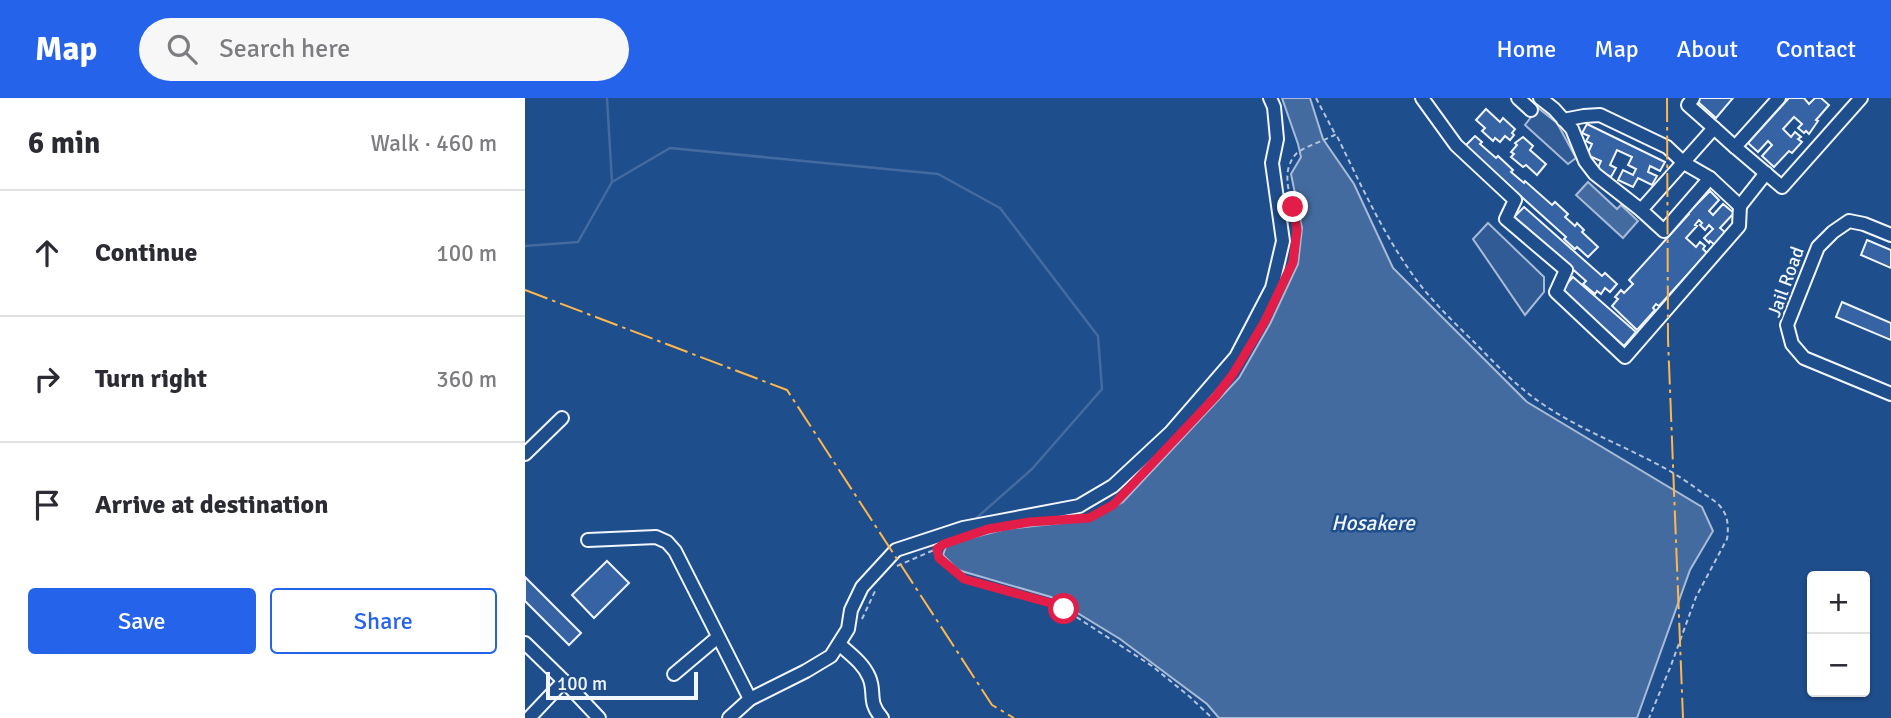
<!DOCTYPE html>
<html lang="en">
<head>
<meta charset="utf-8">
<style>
  body { margin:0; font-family:Signika,sans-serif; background:#f7f7f7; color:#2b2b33 }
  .controls { position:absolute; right:21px; bottom:21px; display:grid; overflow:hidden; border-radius:7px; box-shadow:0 2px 5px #0004 }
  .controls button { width:63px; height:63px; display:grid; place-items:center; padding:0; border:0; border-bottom:2px solid #e1e1e2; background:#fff; color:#2b2b33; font:35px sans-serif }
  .scale { position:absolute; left:21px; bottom:18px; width:152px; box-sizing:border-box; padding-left:7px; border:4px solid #f2f6ff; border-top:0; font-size:19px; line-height:24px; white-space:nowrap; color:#f2f6ff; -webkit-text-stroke:5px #1f4e8c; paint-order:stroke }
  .stop { position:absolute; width:21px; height:21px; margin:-16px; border:5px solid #e11d48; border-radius:50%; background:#fff }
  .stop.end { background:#e11d48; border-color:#fff; box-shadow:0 2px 7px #0008 }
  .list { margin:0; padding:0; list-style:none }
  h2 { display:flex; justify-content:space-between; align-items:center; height:91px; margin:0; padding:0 28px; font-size:30px }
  h2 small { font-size:23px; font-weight:400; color:#7c7c81 }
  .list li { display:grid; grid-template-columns:46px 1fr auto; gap:21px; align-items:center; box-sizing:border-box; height:126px; padding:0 28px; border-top:2px solid #e1e1e2 }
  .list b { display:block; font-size:26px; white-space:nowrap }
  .list em { font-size:23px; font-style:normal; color:#7c7c81 }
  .actions { display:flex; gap:14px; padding:21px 28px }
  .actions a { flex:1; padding:16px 0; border:2px solid #2563eb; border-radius:7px; text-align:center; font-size:24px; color:#2563eb }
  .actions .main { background:#2563eb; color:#fff }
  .icon { flex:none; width:38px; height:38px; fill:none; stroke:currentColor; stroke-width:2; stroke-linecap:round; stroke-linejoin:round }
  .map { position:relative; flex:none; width:1366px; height:620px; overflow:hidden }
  header { display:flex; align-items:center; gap:42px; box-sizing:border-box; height:98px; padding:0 35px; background:#2563eb; color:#fff }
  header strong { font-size:33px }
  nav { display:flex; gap:38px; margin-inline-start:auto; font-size:24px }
  .search { width:490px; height:63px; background:#f7f7f7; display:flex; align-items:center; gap:18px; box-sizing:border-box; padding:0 24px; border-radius:38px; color:#7c7c81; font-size:26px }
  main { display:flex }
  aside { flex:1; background:#fff }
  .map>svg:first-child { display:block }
  .built { fill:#305b95; stroke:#a8bbd7; stroke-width:2 }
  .water { fill:#446ba0; stroke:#a8bbd7; stroke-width:2 }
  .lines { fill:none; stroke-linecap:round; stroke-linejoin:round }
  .stream { stroke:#446ba0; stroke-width:2.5 }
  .building { fill:#3563a3; stroke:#f2f6ff; stroke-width:2 }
  .minor-casing { stroke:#f2f6ff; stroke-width:16 }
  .path { stroke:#b3c4dc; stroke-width:2; stroke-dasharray:5 3.5; stroke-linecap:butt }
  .minor { stroke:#1f4e8c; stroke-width:12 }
  .power { stroke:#ffb74d; stroke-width:2; stroke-dasharray:24 5 3.5 5; stroke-linecap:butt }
  .route { stroke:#e11d48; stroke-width:9 }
  .labels { text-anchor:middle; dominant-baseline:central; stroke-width:5; stroke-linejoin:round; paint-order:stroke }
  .street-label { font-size:19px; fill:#f2f6ff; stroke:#1f4e8c }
  .water-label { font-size:21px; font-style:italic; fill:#f2f6ff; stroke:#1f4e8c }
</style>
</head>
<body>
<header>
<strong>Map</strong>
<div class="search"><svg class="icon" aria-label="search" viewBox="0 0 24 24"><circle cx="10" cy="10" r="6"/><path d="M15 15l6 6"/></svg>Search here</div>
<nav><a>Home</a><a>Map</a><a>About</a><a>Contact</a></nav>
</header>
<main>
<aside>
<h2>6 min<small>Walk · 460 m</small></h2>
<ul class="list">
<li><svg class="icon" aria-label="ahead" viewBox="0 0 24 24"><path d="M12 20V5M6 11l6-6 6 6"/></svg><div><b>Continue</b></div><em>100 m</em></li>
<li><svg class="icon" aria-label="right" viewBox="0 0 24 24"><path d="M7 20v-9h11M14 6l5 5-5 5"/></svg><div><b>Turn right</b></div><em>360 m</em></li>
<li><svg class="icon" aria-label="arrive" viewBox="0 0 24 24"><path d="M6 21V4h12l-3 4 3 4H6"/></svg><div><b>Arrive at destination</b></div></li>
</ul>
<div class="actions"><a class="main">Save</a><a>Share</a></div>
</aside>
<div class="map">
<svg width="1366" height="620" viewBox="0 0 1366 620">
  <rect width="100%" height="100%" fill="#1f4e8c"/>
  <g class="built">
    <polygon points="1013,10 1032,25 1051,60 1043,66 1000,27"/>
    <polygon points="963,125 1019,179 1019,194 1000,217 948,141"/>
  </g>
  <g class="water">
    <polygon points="757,0 785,0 798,41 829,86 868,170 1002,304 1177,409 1188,433 1165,472 1112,620 694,620 682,606 595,541 526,499 433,472 418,457 422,446 481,431 564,422 598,404 714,280 745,226 773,166 777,130 766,76 776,59 773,46"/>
    <polygon points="1063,84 1092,111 1096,107 1113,123 1098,140 1051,97"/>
  </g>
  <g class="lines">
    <g class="stream">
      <polyline points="87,84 145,50 413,76 475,110 573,238 577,291 507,371 448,423"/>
      <polyline points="0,148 53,144 87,84 82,0"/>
    </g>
  </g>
  <g class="building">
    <polygon points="1175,0 1208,0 1191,20 1172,3"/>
    <polygon points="1264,0 1279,0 1284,6 1290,0 1296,0 1304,7 1291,22 1293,23 1284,36 1281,33 1279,35 1273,30 1277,26 1269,19 1258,31 1266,39 1270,34 1276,39 1273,41 1277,44 1267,55 1264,53 1249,69 1237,58 1247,47 1243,43 1233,54 1223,45"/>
    <polygon points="961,11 975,24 978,20 990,31 987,35 989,37 985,42 980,38 975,44 970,40 968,43 957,33 960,30 951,22"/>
    <polygon points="1062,26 1140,64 1135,73 1125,68 1123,74 1132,78 1127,87 1113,80 1108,89 1093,82 1098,72 1108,77 1111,71 1103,67 1107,59 1092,52 1085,67 1091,70 1086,79 1072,72 1076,63 1062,57 1067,46 1061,43 1064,38 1057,35"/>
    <polygon points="950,38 957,44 955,46 971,60 973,58 988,72 986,74 999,85 1000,83 1027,107 1030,104 1043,116 1040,119 1050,128 1052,125 1059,132 1057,134 1073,149 1063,159 1052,149 1050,151 1039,141 1041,139 940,48"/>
    <polygon points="998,39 1008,48 1005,52 1021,66 1012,77 1001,67 998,69 986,59 989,56 986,54 992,47 990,45"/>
    <polygon points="1185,93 1194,102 1184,113 1188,117 1198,106 1209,115 1195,130 1201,135 1190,147 1185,143 1184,145 1179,140 1188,131 1184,127 1180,132 1175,127 1177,125 1174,122 1170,127 1172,128 1161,140 1171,149 1175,144 1180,148 1178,151 1182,155 1134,208 1131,206 1128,210 1130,212 1112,232 1087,208 1093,201 1090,199 1096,192 1099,195 1108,186 1104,182 1164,116 1163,115"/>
    <polygon points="999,109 1077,178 1080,175 1092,186 1085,194 1080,190 1076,196 1072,193 1070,196 1058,186 1061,183 989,119"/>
    <polygon points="1342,142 1366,152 1366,170 1336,157"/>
    <polygon points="1048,179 1111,234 1099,248 1036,192"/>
    <polygon points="1317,204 1366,225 1366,242 1311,219"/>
    <polygon points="82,463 104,485 69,520 47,497"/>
    <polygon points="0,479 56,535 44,547 0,503"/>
  </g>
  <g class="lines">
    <defs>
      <g id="minor">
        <polyline points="897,0 931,47 990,102 981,121 1041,172 1031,194 1100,259 1214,128 1215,108"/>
        <polyline points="993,0 1006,12"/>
        <polyline points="1015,0 1029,11 1047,31 1060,63 1070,76 1116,112 1139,133 1185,80 1159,65 1142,49 1075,17 1059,18 1038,22"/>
        <polyline points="1168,0 1163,7 1189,30"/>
        <polyline points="1210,49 1257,89 1336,0"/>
        <polyline points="1185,80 1215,108 1241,75"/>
        <polyline points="1116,112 1189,30 1210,49 1254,0"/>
        <polyline points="1366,137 1339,126 1324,123 1308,134 1293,149 1262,227 1267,246 1279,260 1366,296"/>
        <polyline points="0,356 37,320"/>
        <polyline points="63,442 131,439 142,444 150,453 225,601"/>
        <polyline points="0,545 39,583 4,620"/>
        <path d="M 314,546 C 325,556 338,565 344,579 C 351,594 342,604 357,620"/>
        <polyline points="149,576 193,539"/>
        <polyline points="39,583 74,620"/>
        <polyline points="204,620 225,601 281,573 306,558 323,531 326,512 337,489 371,452 438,430 554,408 588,388 646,334 711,259 747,190 758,143 747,65 752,41 749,9 745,0"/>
      </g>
    </defs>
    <use href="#minor" class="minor-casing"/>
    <g class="path">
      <polyline points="791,0 810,36"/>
      <path d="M 764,174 C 770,161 773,145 772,131 C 770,106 752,77 771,56 C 776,50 801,42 811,36 C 835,85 858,136 890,180 C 909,206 933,228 955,250 C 975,271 995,291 1019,307 C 1069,341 1129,357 1176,394 C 1182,398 1189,402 1194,407 C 1203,416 1204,429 1202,441 L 1171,499 L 1145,570 L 1124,620"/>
      <path d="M 553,421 C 574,419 589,406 603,391"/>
      <polyline points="412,451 414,460 439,481 529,506 539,511 627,568 665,599 687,620"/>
      <polyline points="372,468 409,452"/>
      <polyline points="337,521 351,491"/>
    </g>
    <use href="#minor" class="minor"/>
    <g class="power">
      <polyline points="1142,0 1143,241 1158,620"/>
      <polyline points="0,192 262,292 467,607 489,620"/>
    </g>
  </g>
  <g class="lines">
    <polyline class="route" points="539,511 529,506 439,481 414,460 412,451 419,446 463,431 504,424 564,420 588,407 691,298 708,276 740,223 768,164 772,132 768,109"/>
  </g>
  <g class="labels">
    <g class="street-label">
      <text transform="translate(1261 184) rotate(-70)">Jail Road</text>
    </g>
    <g class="water-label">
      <text x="848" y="425">Hosakere</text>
    </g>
  </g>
</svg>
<div class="controls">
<button>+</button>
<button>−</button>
</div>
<div class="scale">100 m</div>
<div class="stop" style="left:539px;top:511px"></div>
<div class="stop end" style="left:768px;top:109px"></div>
</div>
</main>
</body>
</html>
